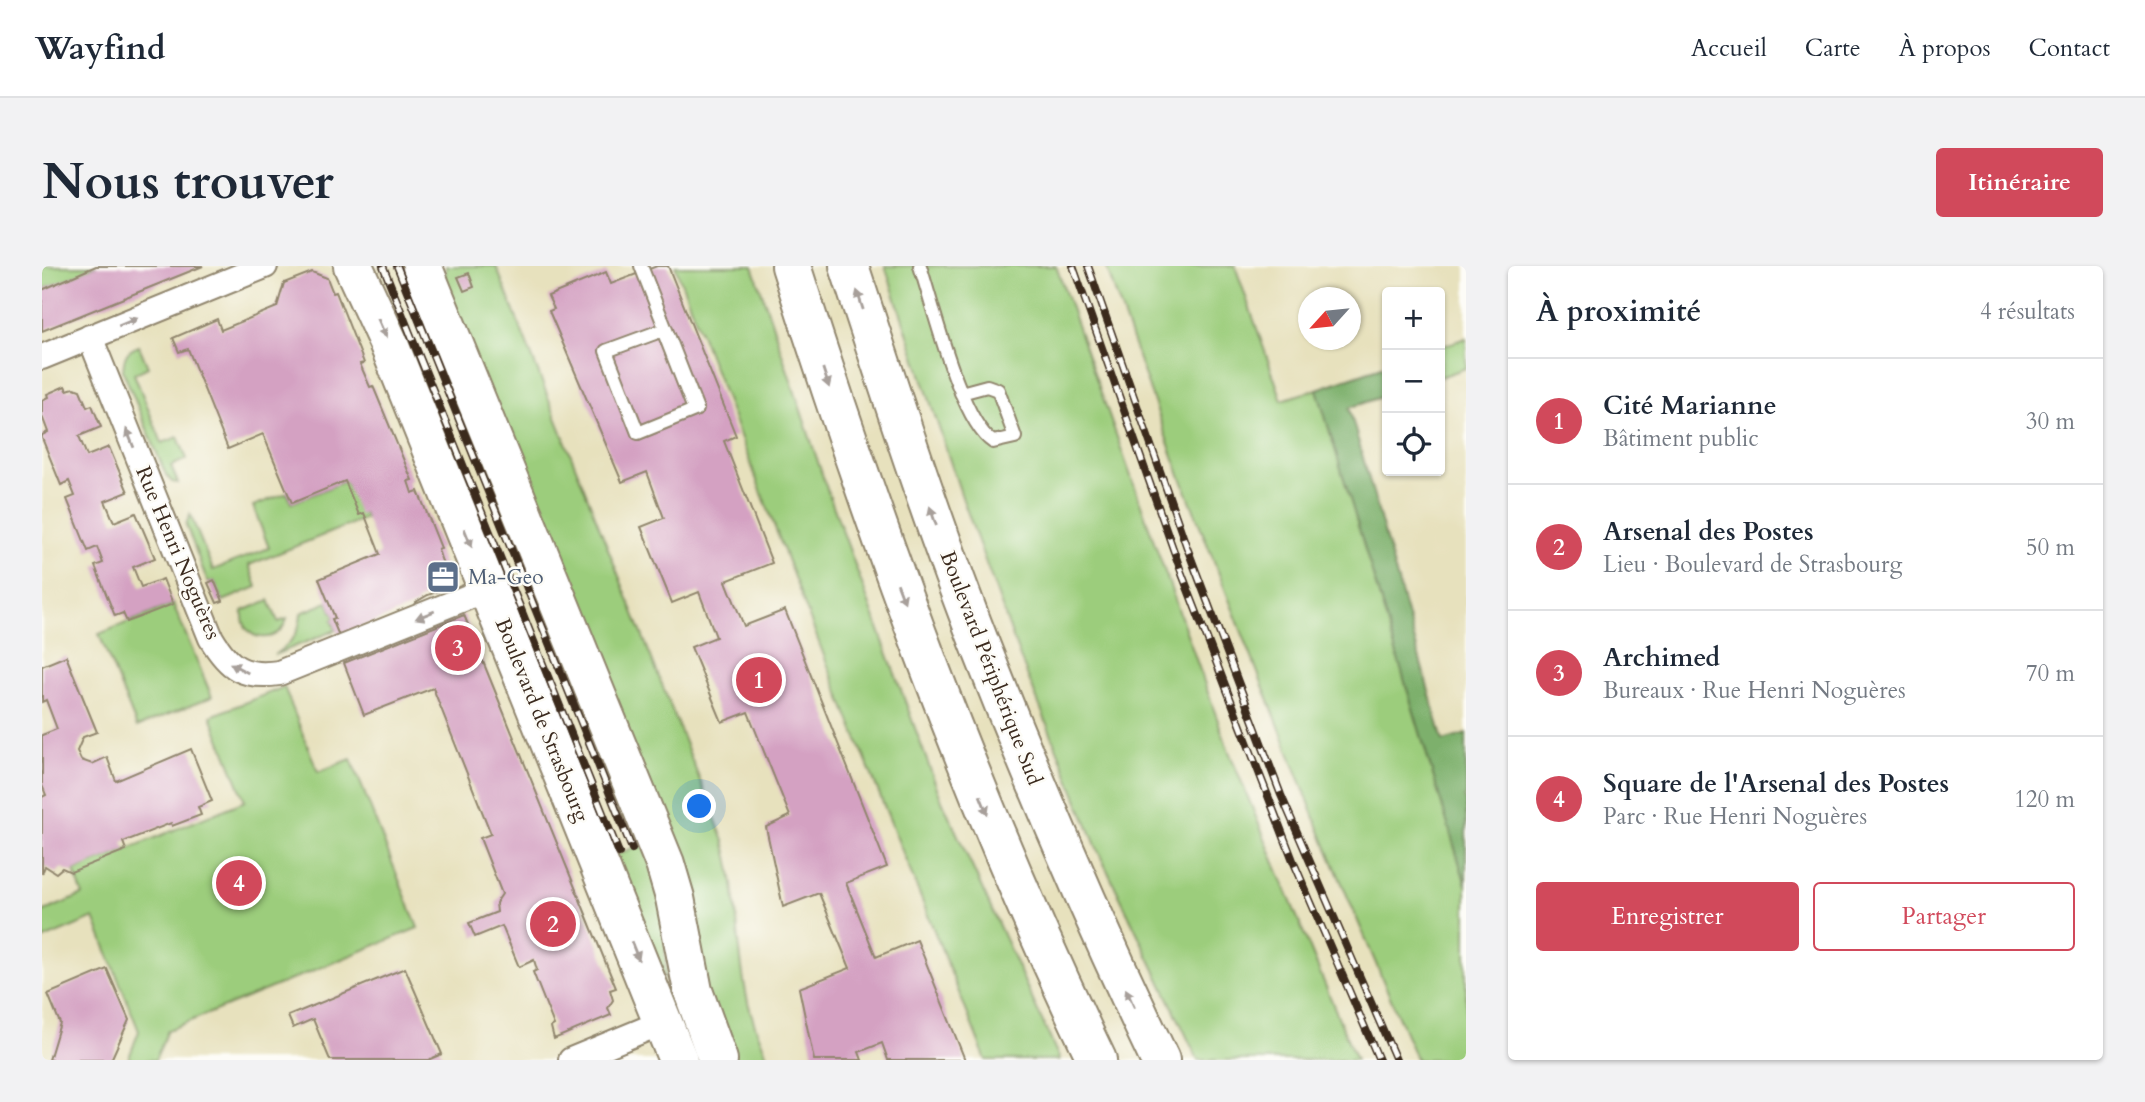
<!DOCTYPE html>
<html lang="fr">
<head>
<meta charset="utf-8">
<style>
  body { margin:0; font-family:Cardo,serif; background:#f2f2f3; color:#1f2937 }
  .controls { position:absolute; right:21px; top:21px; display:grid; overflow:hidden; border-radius:7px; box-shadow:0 2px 5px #0004 }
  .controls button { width:63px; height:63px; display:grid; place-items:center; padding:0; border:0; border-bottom:2px solid #e0e1e3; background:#fff; color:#1f2937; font:35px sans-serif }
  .compass { position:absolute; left:1256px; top:21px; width:63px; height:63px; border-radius:50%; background:#fff; box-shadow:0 2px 5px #0004; rotate:243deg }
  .you { position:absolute; left:658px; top:541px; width:24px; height:24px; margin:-18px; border:5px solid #fff; border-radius:50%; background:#1a73e8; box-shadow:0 0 0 10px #1a73e833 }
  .badge { display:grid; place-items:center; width:46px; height:46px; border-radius:50%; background:#d1495b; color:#fff; font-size:23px; font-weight:700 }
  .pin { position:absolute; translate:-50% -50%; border:4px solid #fff; box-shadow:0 2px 7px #0006 }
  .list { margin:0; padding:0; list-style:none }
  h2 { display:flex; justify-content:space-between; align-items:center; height:91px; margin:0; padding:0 28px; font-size:30px }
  h2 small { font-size:23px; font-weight:400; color:#747a83 }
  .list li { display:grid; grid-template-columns:46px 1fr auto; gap:21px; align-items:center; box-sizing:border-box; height:126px; padding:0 28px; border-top:2px solid #e0e1e3 }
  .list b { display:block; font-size:26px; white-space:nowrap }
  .list p { margin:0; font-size:23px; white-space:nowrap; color:#747a83 }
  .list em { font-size:23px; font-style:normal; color:#747a83 }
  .actions { display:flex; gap:14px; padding:21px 28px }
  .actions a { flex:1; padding:16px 0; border:2px solid #d1495b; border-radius:7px; text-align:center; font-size:24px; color:#d1495b }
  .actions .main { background:#d1495b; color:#fff }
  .icon { flex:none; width:38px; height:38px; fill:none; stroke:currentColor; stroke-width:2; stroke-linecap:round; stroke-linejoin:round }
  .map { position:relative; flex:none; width:1424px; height:794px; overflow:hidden; border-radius:7px }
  header { display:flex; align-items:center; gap:42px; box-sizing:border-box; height:98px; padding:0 35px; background:#fff; border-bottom:2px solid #e0e1e3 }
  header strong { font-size:33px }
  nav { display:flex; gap:38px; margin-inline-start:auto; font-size:24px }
  .intro { display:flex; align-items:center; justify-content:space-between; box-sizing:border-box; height:168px; padding:0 42px }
  h1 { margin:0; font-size:49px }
  .button { padding:18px 32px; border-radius:7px; background:#d1495b; color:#fff; font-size:24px; font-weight:700 }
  main { display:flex; gap:42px; padding:0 42px }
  aside { flex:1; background:#fff; border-radius:7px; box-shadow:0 2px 5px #0004 }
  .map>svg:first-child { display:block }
  .green { fill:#9ccd7c; stroke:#6c7c4d; stroke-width:2 }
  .forest { fill:#7db06c; stroke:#5c6d45; stroke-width:2 }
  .building { fill:#d4a1c2 }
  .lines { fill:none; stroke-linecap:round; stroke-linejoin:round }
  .service-casing { stroke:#91866e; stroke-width:16 }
  .minor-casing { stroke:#91866e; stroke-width:28 }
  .primary-casing { stroke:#91866e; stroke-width:42 }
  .motorway-casing { stroke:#91866e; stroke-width:42 }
  .service { stroke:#fff; stroke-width:12 }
  .minor { stroke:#fff; stroke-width:24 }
  .primary { stroke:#fff; stroke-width:38 }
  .motorway { stroke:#fff; stroke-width:38 }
  .rail-casing { stroke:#3b2a1e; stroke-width:8 }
  .rail { stroke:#fdfcf7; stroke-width:5; stroke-dasharray:16; stroke-linecap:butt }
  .oneway { fill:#a79f9a }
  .labels { text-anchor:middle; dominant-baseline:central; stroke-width:5; stroke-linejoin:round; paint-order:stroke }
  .street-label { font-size:21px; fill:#3b2a1e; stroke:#fdfcf7 }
  .service-label { font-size:21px; fill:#4e5e75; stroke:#fdfcf7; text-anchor:start }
</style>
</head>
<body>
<header>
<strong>Wayfind</strong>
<nav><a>Accueil</a><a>Carte</a><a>À propos</a><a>Contact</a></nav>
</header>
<div class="intro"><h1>Nous trouver</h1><a class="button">Itinéraire</a></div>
<main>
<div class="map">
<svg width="1424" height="794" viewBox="0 0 1424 794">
  <rect width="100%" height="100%" fill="#fdfcf7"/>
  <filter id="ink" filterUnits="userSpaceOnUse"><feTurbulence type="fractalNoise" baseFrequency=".0143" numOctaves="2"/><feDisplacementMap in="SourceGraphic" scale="14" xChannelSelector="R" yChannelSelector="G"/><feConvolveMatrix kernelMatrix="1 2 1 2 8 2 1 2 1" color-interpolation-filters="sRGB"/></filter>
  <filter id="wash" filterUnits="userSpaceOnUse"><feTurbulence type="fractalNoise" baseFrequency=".00686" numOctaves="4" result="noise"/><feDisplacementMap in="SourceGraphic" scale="28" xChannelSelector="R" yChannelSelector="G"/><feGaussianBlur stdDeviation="1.57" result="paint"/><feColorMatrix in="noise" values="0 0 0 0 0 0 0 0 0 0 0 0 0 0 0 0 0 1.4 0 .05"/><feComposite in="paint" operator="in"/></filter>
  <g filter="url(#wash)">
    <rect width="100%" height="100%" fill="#e7e1bd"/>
    <g class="green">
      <polygon points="0,0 54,0 54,1 0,24"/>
      <path d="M 404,0 L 454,0 L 682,575 C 696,623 694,672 703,721 C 707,747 717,770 727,794 L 685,794 L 403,13 Z"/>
      <polygon points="633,0 711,0 785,223 898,530 1018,794 944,794 784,395"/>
      <polygon points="843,0 1014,0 1186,483 1314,794 1156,794 1057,587 978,391 921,234"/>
      <polygon points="1064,0 1193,0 1240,134 1275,123 1424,619 1424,794 1375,794 1373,790 1282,575 1133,196"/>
      <polygon points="1424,72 1424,102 1398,111 1398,81"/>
      <path d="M 97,80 L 106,101 L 92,108 L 120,177 L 136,171 L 145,193 L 129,200 L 136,217 L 130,216 L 124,209 L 81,105 C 82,91 83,85 97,80 Z"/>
      <polygon points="303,215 324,252 207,299 215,321 181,335 172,315 166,317 144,259 148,248 171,304 227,282 211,240 245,227 250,237"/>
      <path d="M 227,334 L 236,356 L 245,353 C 237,380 198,377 201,345 Z"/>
      <path d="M 286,336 L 293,352 L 290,354 L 294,364 L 232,389 C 249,377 258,368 259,347 Z"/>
      <polygon points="131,338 170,431 95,461 57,368"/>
      <polygon points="242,421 276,506 309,493 376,662 126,764 113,794 86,794 97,765 52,652 0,674 0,646 41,629 32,605 203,535 169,450"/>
      <polygon points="601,578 622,641 624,715 566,592"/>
    </g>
    <polygon class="forest" points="1345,99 1345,129 1307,142 1401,475 1424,468 1424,530 1422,531 1424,538 1424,619 1275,123"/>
    <g id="blocks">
      <g class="building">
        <polygon points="54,0 161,0 0,65 0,24"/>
        <polygon points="615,0 626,0 694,170 682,175 730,297 684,315 702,360 743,344 845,601 804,617 834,691 875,674 923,794 846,794 840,777 817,786 820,794 772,794 757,722 808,702 777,627 741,641 724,561 748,550 706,446 680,456 649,381 674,371 657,326 630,337 599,261 622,252 605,206 580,216 507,45 512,43 506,30 564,6 569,18"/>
        <polygon points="270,6 285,12 291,27 294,26 322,97 318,98 328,121 331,120 370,214 366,215 370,227 376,225 399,282 396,283 399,293 411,320 386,329 374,336 375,339 297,370 290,353 293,352 277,313 338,288 322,247 317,249 303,215 250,237 221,168 186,183 146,83 137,86 131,72 175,53 179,64 235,41 242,17"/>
        <polygon points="427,7 432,21 422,25 416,11"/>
        <polygon points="23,120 25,124 32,122 38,124 45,141 50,139 59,161 37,170 45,190 67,181 86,226 63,235 72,256 94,247 113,292 91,301 99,321 121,313 131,338 85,356 81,347 73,350 53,300 61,297 55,281 46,285 25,233 33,230 27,215 19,219 0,172 0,169 6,166 0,150 0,134 6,131 5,128"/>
        <polygon points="172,314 181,335 175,337 166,317"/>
        <polygon points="422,349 574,722 568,724 571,734 566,742 569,749 512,773 509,761 512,759 491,706 495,704 492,694 477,701 460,660 433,671 427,657 455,646 454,637 460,628 438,572 449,568 391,422 322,449 302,397"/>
        <polygon points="24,390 55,466 41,471 35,485 39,494 50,498 65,491 74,515 149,483 170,535 156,541 159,549 130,560 129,557 81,576 84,584 29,606 20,602 14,607 3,600 0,608 0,531 4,529 0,519 0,469 15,463 4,434 0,436 0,400"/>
        <polygon points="363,702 400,788 386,794 288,794 271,753 251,762 246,750"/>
        <polygon points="65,703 87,754 69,794 7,794 18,757 6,728"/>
      </g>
    </g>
  </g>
  <g filter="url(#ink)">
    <use href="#blocks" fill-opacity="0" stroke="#91866e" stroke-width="2"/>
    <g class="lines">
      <defs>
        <g id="service">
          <polyline points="599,0 655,143 596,167 564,85 621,64 650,138"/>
          <path d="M 878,0 C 891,40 919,156 951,176 L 973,171 L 956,124 L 945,120 L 919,127"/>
        </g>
        <g id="minor">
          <path d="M 48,71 L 169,372 C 187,402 201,412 237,407 L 446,323"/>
          <polyline points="0,91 223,0"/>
          <polyline points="529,794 621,756"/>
        </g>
        <g id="primary">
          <polyline points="311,0 346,76 636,794"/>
          <polyline points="380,0 623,598 633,632 651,725 676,794"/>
        </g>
        <g id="motorway">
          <path d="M 749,0 C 835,271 932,538 1055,794"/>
          <path d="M 807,0 C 849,128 890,256 939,381 C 994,521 1053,658 1118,794"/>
        </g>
      </defs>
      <use href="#service" class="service-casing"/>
      <use href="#minor" class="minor-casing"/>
      <use href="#primary" class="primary-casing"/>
      <use href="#motorway" class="motorway-casing"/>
      <use href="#service" class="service"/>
      <use href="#minor" class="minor"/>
      <use href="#primary" class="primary"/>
      <use href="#motorway" class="motorway"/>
      <defs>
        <g id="rail">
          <polyline points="341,0 577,587"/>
          <polyline points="355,0 590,583"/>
          <polyline points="1031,0 1140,308 1252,597 1337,794"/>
          <polyline points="1046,0 1144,279 1239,529 1354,794"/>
        </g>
      </defs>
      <use href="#rail" class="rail-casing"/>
      <use href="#rail" class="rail"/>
    </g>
    <defs><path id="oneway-solid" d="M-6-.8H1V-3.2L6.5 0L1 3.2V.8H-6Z" transform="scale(1.75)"/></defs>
    <g class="oneway">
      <use href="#oneway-solid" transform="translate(818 34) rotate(-108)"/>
      <use href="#oneway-solid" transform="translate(86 56) rotate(-22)"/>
      <use href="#oneway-solid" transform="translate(340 62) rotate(66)"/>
      <use href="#oneway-solid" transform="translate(784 112) rotate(72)"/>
      <use href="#oneway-solid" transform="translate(88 172) rotate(-112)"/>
      <use href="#oneway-solid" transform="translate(891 250) rotate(-109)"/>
      <use href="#oneway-solid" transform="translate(426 272) rotate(68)"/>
      <use href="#oneway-solid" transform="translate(859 327) rotate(69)"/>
      <use href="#oneway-solid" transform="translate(383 349) rotate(158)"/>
      <use href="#oneway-solid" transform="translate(197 402) rotate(-152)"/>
      <use href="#oneway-solid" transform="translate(942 539) rotate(68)"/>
      <use href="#oneway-solid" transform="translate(593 685) rotate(68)"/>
      <use href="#oneway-solid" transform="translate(1088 732) rotate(-115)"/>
    </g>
  </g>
  <defs>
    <symbol id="office-square" viewBox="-11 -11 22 22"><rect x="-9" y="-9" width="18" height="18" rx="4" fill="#5c6f8a" stroke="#fdfcf7"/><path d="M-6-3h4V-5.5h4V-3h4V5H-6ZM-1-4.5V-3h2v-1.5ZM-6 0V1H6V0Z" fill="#fff"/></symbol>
  </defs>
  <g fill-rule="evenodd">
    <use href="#office-square" x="382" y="292" width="38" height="38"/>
  </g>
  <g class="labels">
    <g class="street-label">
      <text transform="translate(136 287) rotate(67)">Rue Henri Noguères</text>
      <text transform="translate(949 402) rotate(69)">Boulevard Périphérique Sud</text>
      <text transform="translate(500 454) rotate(68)">Boulevard de Strasbourg</text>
    </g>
    <g class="service-label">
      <text x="426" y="311">Ma-Geo</text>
    </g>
  </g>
</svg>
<div class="controls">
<button>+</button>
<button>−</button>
<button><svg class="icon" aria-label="locate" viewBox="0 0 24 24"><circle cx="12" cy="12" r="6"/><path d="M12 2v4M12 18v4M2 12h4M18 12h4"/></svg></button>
</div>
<svg class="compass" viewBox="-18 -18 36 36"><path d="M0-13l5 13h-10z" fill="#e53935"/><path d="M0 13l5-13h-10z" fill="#747a83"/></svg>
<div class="you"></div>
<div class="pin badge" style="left:717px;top:414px">1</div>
<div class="pin badge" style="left:511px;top:658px">2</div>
<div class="pin badge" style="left:416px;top:382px">3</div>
<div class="pin badge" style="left:197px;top:617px">4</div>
</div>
<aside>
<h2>À proximité<small>4 résultats</small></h2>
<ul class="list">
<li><span class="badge">1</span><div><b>Cité Marianne</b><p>Bâtiment public</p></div><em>30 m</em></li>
<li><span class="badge">2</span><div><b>Arsenal des Postes</b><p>Lieu · Boulevard de Strasbourg</p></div><em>50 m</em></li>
<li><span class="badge">3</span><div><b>Archimed</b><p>Bureaux · Rue Henri Noguères</p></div><em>70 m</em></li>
<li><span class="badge">4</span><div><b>Square de l'Arsenal des Postes</b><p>Parc · Rue Henri Noguères</p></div><em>120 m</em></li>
</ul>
<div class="actions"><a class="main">Enregistrer</a><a>Partager</a></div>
</aside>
</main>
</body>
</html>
